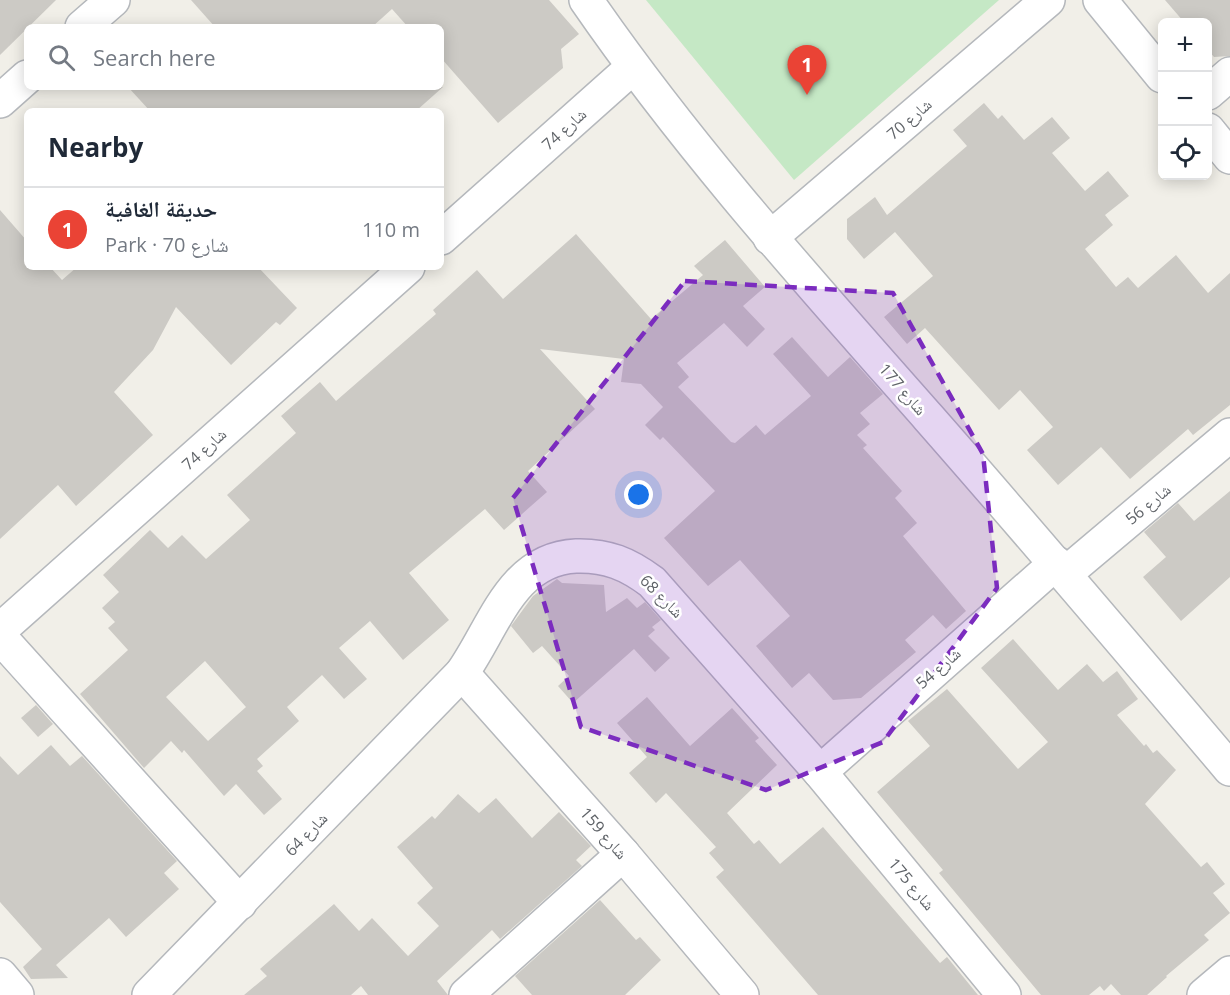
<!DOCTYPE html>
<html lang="en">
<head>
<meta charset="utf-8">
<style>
  body { margin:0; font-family:"Open Sans","Noto Naskh Arabic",sans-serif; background:#f6f6f7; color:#1f2937 }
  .controls { position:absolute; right:18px; top:18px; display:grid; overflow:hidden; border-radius:9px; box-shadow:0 3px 15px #0003 }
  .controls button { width:54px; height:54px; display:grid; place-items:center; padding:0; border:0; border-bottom:2px solid #e0e1e3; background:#fff; color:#1f2937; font:30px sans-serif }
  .you { position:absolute; left:639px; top:495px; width:21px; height:21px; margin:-15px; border:4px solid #fff; border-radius:50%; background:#1a73e8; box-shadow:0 0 0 9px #1a73e833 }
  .badge { display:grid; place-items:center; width:39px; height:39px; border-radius:50%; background:#ea4335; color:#fff; font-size:20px; font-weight:700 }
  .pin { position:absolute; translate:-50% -50px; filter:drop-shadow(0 2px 3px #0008) }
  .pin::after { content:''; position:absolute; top:32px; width:21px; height:18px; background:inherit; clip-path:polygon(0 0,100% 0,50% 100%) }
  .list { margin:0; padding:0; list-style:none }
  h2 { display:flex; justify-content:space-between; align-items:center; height:78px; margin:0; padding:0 24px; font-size:26px }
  h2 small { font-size:20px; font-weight:400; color:#747a83 }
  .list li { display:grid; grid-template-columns:39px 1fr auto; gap:18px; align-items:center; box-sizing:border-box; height:84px; padding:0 24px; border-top:2px solid #e0e1e3 }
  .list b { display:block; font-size:22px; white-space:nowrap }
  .list p { margin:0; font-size:20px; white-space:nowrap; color:#747a83 }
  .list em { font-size:20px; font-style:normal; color:#747a83 }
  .icon { flex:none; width:33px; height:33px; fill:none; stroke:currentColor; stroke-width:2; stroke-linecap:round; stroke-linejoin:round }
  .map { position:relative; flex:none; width:1230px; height:995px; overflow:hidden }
  .search { position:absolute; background:#fff; box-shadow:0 3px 15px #0003; left:24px; top:24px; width:420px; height:66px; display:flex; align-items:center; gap:15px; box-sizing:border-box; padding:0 21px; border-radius:9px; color:#747a83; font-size:22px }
  .panel { position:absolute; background:#fff; box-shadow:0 3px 15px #0003; left:24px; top:108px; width:420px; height:162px; border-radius:9px }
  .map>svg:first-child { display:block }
  .green { fill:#c5e8c5 }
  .building { fill:#cccac5; fill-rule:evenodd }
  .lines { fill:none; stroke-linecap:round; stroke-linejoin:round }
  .minor-casing { stroke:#b5b8bc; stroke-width:36 }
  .minor { stroke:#fff; stroke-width:33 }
  .marked { fill:#7b2cbf; fill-opacity:0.2; stroke:#7b2cbf; stroke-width:4.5; stroke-dasharray:12 8; stroke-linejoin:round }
  .labels { text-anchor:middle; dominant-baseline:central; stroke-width:5; stroke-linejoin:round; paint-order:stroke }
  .street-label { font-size:16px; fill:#5f6368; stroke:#fff }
</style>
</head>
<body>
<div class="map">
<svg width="1230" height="995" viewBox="0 0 1230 995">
  <rect width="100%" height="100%" fill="#f1efe8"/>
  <polygon class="green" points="646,0 999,0 794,180"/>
  <g class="building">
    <polygon points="0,0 56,0 0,55"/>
    <polygon points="191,0 549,0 579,34 561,49 563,68 498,123 441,58 441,27 408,27 392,9 372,27 215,27"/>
    <polygon points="1165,0 1230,0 1230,56 1214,57 1208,50 1208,22 1184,22"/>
    <polygon points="128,87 443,87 416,111 150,111"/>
    <polygon points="984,103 998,119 1002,115 1024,140 1052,117 1070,138 1052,153 1085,191 1108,171 1129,196 1105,215 1113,225 1085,249 1116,287 1128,277 1138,288 1176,255 1208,293 1230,273 1230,405 1193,435 1188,429 1130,479 1101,447 1058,485 1027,450 1053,427 1020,390 999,410 925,328 907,344 884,317 933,276 895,232 864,259 847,239 847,219 875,197 887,215 967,146 953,130"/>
    <polygon points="0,210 27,241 27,267 50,267 62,280 77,267 258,267 297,308 280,325 276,322 231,365 176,307 153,350 114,392 153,435 76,506 58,485 0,539"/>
    <path d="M 576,234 L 651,319 L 703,275 L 694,266 L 725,240 L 765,287 L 743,306 L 765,329 L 747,347 L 724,323 L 677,363 L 689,377 L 678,387 L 731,442 L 735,443 L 756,425 L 765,435 L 811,396 L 773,354 L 792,337 L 828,377 L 850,357 L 883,394 L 860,413 L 870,424 L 857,435 L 867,445 L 863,448 L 902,491 L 895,498 L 917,523 L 903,536 L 966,611 L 946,629 L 933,615 L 905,640 L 916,652 L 861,698 L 833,700 L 809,673 L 792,688 L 756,646 L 790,616 L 740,560 L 708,586 L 664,538 L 715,491 L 663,437 L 660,440 L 645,425 L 663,407 L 641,384 L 621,382 L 624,359 L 540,349 L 595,409 L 528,471 L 547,492 L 531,506 L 504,530 L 485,509 L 409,573 L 449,620 L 403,660 L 370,621 L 339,648 L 367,679 L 344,699 L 322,675 L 287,707 L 299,721 L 257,759 L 263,766 L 257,771 L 282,799 L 264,815 L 236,784 L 224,796 L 184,750 L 182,753 L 171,741 L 144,768 L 80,694 L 128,650 L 108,628 L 115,622 L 102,608 L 119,592 L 103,575 L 150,530 L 168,548 L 182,535 L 206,559 L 250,520 L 227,495 L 296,433 L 281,416 L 320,382 L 336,401 L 436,314 L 433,310 L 477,270 L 503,299 ZM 205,661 L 246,707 L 208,741 L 166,697 Z"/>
    <polygon points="1230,491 1230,577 1181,621 1143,577 1166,557 1144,532 1178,503 1194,521"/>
    <polygon points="557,579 562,583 604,585 606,612 627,598 637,608 645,602 661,620 652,627 655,630 648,636 670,658 655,672 634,649 573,703 558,686 569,676 542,646 533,653 511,626 533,596"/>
    <polygon points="1013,639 1058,690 1087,664 1103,682 1117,671 1138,699 1117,715 1144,746 1146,744 1153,753 1157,750 1176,770 1145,804 1201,867 1207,862 1225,884 1213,893 1230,913 1204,935 1209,940 1166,976 1167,977 1147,995 1121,995 1111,984 1104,991 1100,986 1089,995 1041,995 939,873 943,870 877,792 930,746 908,721 947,689 1018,769 1048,742 981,668"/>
    <polygon points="647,697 690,746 732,708 759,738 755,741 777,765 727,813 754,844 759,840 780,864 823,827 940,963 947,957 978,995 818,995 716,877 724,870 709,853 716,847 666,793 656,803 629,773 647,757 617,723"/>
    <polygon points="36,705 53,724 38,737 21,718"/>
    <polygon points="51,745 70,766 82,756 177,861 164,873 179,889 126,937 109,918 56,965 68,978 31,979 23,967 42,949 0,902 0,756 18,775"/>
    <polygon points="458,794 479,813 496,798 532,838 559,812 591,846 576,860 582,866 500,939 492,930 437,981 448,995 368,995 361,986 351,995 244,995 267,976 260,969 334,904 359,931 372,918 408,956 439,926 417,903 433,888 397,847 432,816 435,819"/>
    <polygon points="600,900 636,940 640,937 661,960 625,995 532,995 515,976"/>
  </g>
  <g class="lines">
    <defs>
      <g id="minor">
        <path d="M 586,0 C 688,148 809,282 928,417 C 1030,533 1130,651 1230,769"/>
        <polyline points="1100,0 1162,76"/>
        <polyline points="82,27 113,0"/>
        <polyline points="1208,93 1230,74"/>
        <polyline points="0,101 27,77"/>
        <polyline points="1208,130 1230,157"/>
        <polyline points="441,238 633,67"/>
        <polyline points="770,238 1048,0"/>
        <polyline points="1065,574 1230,435"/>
        <polyline points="0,630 408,267"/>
        <polyline points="0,637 240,903"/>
        <polyline points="462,673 623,854 742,995"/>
        <polyline points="820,772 1056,563"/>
        <polyline points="0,975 17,995"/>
        <path d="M 149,995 L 462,673 C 494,628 511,559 576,556 C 607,555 628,564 652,582 L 820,772 L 1004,995"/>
        <polyline points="466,995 623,854"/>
        <polyline points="1204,995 1230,973"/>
      </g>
    </defs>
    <use href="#minor" class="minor-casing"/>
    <use href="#minor" class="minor"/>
  </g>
  <path class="marked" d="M 685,281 L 893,293 L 983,454 L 997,588 L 883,742 L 766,790 L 581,727 L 513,498 Z"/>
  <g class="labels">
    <g class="street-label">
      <text transform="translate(909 119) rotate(-41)">شارع 70</text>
      <text transform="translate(564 129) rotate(-42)">شارع 74</text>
      <text transform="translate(903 389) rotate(49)">شارع 177</text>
      <text transform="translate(204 449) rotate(-42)">شارع 74</text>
      <text transform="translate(1148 504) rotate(-40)">شارع 56</text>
      <text transform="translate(662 596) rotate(45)">شارع 68</text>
      <text transform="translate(938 668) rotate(-41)">شارع 54</text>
      <text transform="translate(604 833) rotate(49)">شارع 159</text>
      <text transform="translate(306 834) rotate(-46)">شارع 64</text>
      <text transform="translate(912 884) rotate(50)">شارع 175</text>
    </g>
  </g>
</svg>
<div class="controls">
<button>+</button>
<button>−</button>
<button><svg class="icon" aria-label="locate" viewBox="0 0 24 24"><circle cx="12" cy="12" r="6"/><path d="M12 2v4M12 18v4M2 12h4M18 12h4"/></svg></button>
</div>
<div class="you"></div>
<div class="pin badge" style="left:807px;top:95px">1</div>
<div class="search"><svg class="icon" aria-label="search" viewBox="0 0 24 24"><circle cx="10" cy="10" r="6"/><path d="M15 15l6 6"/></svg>Search here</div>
<section class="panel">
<h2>Nearby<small></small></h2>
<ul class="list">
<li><span class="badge">1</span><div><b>حديقة الغافية</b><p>Park · شارع 70</p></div><em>110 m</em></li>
</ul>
</section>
</div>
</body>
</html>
